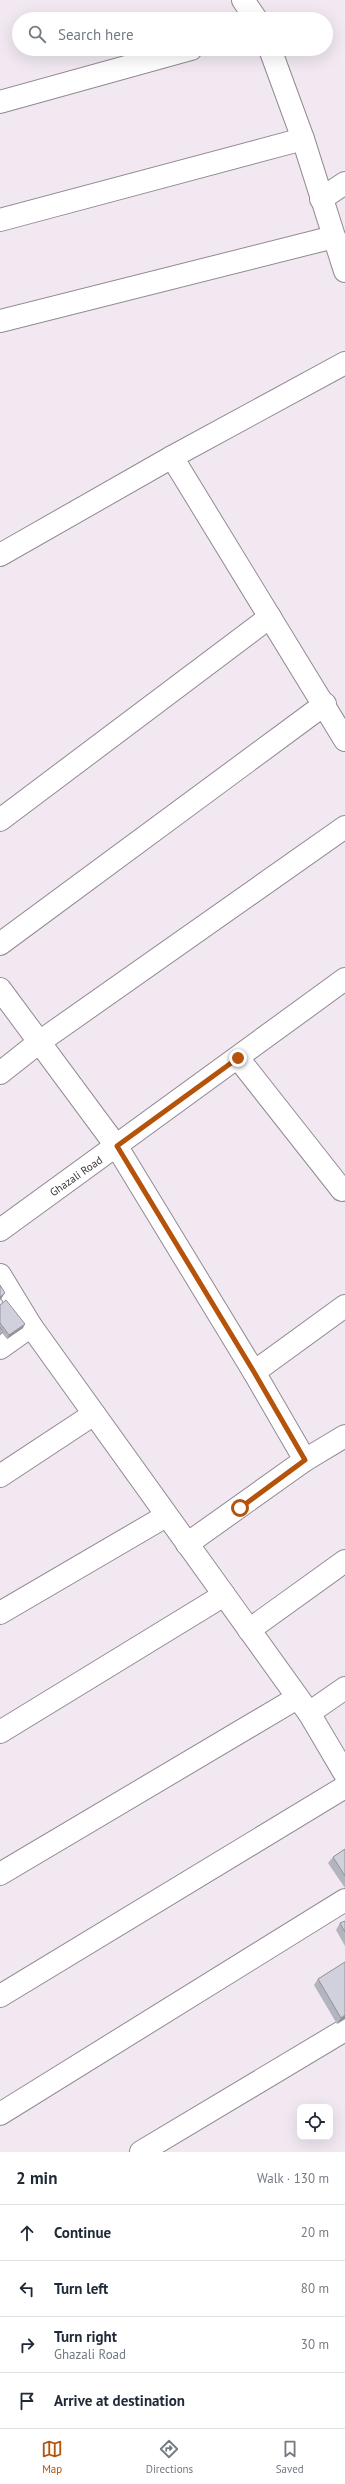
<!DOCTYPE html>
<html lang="en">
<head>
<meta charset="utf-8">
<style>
  body { margin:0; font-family:"PT Sans",sans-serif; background:#f2f2f3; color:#1f2937 }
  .controls { position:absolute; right:12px; bottom:12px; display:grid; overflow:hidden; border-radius:8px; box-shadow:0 4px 16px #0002 }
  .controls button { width:36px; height:36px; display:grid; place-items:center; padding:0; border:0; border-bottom:1px solid #e0e1e3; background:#fff; color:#1f2937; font:20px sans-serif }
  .stop { position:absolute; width:12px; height:12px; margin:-9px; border:3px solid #b45309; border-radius:50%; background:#fff }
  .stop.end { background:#b45309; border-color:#fff; box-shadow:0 1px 4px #0008 }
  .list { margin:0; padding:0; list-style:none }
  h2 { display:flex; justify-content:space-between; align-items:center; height:52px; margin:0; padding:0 16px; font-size:17px }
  h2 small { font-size:13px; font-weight:400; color:#747a83 }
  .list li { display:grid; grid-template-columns:26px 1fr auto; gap:12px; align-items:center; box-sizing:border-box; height:56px; padding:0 16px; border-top:1px solid #e0e1e3 }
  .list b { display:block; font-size:15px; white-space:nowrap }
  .list p { margin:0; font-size:13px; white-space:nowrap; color:#747a83 }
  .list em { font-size:13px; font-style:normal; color:#747a83 }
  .icon { flex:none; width:22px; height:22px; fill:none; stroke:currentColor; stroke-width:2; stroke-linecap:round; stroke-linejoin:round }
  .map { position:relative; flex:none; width:345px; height:2152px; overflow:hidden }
  .search { position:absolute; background:#fff; box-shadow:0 4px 16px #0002; left:12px; right:12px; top:12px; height:44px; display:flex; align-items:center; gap:10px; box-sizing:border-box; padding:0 14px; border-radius:22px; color:#747a83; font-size:15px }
  .sheet { height:276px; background:#fff }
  nav { display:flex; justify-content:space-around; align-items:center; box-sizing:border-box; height:56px; border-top:1px solid #e0e1e3; background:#fff; font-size:11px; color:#747a83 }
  nav a { display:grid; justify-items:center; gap:2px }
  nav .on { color:#b45309 }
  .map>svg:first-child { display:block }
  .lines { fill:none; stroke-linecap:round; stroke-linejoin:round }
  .minor-casing { stroke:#928993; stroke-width:24 }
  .tertiary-casing { stroke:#928993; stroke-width:24 }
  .minor { stroke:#fff; stroke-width:22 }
  .tertiary { stroke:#fff; stroke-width:22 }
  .wall { fill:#b4b4bf }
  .shaded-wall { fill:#92929b }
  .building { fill:#d1d1de; stroke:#92929b }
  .route { stroke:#b45309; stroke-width:5 }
  .labels { text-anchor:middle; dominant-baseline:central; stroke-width:4; stroke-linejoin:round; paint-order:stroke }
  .street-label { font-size:11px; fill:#3b373c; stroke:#fff }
</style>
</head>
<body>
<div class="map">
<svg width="345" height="2152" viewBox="0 0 345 2152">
  <rect width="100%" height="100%" fill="#f1e8f2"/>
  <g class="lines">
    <defs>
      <g id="minor">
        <polyline points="243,0 256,19"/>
        <polyline points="270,49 303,139 345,271"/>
        <polyline points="0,102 191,49"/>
        <polyline points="321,199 345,183"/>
        <polyline points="0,220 303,139"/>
        <polyline points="0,321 334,237"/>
        <polyline points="0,820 270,617"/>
        <polyline points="0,944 325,704"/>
        <polyline points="0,989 117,1147 254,1372 305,1460 345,1436"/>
        <polyline points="238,1058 342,1190 345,1188"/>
        <polyline points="0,1073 38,1043 345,827"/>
        <polyline points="0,1230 345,979"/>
        <polyline points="0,1348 31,1326"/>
        <polyline points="254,1372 345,1306"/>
        <polyline points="0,1476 94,1414"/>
        <polyline points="187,1544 305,1460"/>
        <polyline points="0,1613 166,1516"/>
        <polyline points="249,1630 345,1561"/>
        <polyline points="309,1713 345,1688"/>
        <polyline points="0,1732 224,1595"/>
        <polyline points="0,1874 297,1698"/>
        <polyline points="0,1996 345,1787"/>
        <polyline points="0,2114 345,1900"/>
        <polyline points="141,2152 345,2030"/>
      </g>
      <g id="tertiary">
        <polyline points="172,457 345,740"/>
        <polyline points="0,555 172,457 345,363"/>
        <polyline points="0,1275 31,1326 309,1713 345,1774"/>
      </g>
    </defs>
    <use href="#minor" class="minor-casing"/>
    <use href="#tertiary" class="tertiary-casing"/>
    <use href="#minor" class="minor"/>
    <use href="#tertiary" class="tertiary"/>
  </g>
  <g class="wall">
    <polygon points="0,1305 23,1328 7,1339 2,1333 0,1336"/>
    <polygon points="345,1849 345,1888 328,1863 333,1857"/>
    <polygon points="345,1921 345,1946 336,1930 340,1923"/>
    <polygon points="345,1962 345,2019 337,2024 314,1985 318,1979"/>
  </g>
  <g class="shaded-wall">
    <polygon points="5,1293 1,1299 0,1300 0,1297"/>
    <polygon points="25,1324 23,1328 7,1339 9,1335"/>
    <polygon points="345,2015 345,2019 337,2024 341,2018"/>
  </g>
  <g class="building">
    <polygon points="0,1285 5,1293 0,1297"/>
    <polygon points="6,1300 25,1324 9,1335 0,1323 0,1305"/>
    <polygon points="0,1327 3,1332 0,1334"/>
    <polygon points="345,1849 345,1876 333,1857"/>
    <polygon points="345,1921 345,1932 340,1923"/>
    <polygon points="345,1962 345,2015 341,2018 318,1979"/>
  </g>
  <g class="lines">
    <polyline class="route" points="238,1058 117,1146 254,1372 305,1460 240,1508"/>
  </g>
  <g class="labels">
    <g class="street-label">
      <text transform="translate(76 1176) rotate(-35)">Ghazali Road</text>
    </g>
  </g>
</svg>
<div class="controls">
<button><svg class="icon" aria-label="locate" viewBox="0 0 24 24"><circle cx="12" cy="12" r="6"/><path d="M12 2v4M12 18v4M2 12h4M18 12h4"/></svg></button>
</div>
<div class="stop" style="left:240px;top:1508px"></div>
<div class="stop end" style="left:238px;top:1058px"></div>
<div class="search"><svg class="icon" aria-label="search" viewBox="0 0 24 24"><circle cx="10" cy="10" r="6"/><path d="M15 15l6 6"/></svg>Search here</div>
</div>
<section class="sheet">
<h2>2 min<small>Walk · 130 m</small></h2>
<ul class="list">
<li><svg class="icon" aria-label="ahead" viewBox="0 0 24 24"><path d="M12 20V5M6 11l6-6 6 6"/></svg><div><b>Continue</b></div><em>20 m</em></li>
<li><svg class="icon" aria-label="left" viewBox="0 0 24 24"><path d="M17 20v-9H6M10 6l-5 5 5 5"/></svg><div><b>Turn left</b></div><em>80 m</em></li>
<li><svg class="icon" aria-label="right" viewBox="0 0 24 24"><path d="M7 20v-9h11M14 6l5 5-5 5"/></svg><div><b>Turn right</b><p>Ghazali Road</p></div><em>30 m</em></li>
<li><svg class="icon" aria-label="arrive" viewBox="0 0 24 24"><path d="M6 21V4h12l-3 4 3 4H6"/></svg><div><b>Arrive at destination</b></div></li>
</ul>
</section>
<nav>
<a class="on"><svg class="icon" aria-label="map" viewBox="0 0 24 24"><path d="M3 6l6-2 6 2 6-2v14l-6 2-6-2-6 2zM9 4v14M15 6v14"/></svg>Map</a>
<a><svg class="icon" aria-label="directions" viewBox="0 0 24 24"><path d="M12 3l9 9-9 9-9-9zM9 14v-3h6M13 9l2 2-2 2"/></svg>Directions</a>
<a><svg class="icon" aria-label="saved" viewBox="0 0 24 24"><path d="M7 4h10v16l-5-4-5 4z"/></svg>Saved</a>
</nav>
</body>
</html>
